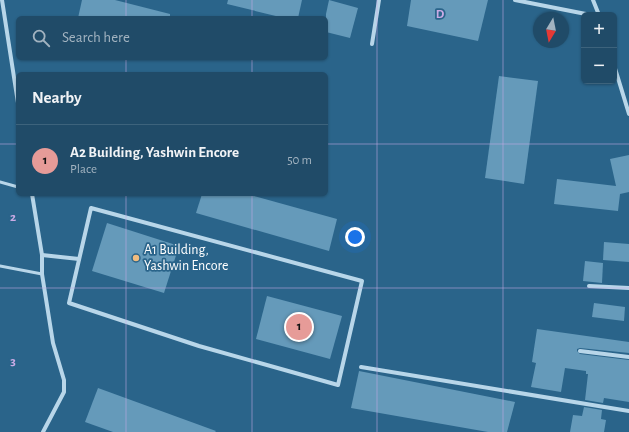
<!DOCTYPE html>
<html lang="en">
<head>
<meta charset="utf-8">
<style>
  body { margin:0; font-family:"Alegreya Sans",sans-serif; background:#28526e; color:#f1f3f6 }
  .controls { position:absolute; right:12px; top:12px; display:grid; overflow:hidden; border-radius:6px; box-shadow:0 1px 3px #0004 }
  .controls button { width:36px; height:36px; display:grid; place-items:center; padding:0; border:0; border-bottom:1px solid #3d637c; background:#204b68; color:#f1f3f6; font:20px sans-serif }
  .compass { position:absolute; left:533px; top:12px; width:36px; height:36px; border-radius:50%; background:#204b68; box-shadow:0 1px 3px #0004; rotate:190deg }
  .you { position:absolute; left:355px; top:237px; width:14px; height:14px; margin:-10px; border:3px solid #fff; border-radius:50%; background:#1a73e8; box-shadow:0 0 0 6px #1a73e833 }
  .badge { display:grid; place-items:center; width:26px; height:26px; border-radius:50%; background:#e69b98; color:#111; font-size:13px; font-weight:700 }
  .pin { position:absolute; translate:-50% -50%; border:2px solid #fff; box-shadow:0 1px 4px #0006 }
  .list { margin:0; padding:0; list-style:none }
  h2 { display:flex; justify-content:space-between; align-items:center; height:52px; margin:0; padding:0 16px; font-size:17px }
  h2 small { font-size:13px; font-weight:400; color:#a2b3c0 }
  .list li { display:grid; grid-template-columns:26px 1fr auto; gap:12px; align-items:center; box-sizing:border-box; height:72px; padding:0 16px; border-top:1px solid #3d637c }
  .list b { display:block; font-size:15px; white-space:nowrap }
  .list p { margin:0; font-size:13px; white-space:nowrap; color:#a2b3c0 }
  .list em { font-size:13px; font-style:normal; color:#a2b3c0 }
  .icon { flex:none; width:22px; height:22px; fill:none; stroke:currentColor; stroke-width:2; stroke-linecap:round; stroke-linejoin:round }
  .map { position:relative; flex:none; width:629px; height:432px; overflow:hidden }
  .search { position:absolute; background:#204b68; box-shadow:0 1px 3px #0004; left:16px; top:16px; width:312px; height:44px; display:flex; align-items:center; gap:10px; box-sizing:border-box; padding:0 14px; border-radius:6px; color:#a2b3c0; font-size:15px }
  .panel { position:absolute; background:#204b68; box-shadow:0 1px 3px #0004; left:16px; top:72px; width:312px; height:124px; border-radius:6px }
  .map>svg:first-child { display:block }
  .building { fill:#659aba }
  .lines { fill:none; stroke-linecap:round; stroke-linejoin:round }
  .service { stroke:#b8d6e9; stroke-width:3 }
  .minor { stroke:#b8d6e9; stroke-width:4 }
  .grid { fill:none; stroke:#caabe5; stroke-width:1; stroke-opacity:0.55 }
  .poi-dot { fill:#f0bc7f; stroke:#2a648a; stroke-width:1.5 }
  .labels { text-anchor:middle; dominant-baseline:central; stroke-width:3.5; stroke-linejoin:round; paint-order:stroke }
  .poi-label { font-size:14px; fill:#fff; stroke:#2a648a; text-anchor:start }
  .grid-label { font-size:13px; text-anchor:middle; font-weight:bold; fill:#caabe5; stroke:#2a648a; stroke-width:3.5; stroke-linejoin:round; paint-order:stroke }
</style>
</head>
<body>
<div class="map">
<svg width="629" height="432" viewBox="0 0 629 432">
  <rect width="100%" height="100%" fill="#2a648a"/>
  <g class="building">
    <polygon points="82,0 115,0 170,14 170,18 78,18"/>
    <polygon points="228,0 302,0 298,18 284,18 227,4"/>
    <polygon points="329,0 358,8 350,38 326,32 326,14"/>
    <polygon points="411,0 488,0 478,41 407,26"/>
    <polygon points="499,76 538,81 524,184 485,178"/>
    <polygon points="629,155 629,192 620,194 618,211 554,204 557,179 616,186 610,159"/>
    <polygon points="202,194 247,194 337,219 329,251 196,213"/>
    <polygon points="107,223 179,246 164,293 92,271"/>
    <polygon points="604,242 629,244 629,262 603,260"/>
    <polygon points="585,261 603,263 602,283 583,281"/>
    <polygon points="267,296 342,316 330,359 256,339"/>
    <polygon points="594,303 625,307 624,321 592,317"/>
    <polygon points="537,329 629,342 629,353 580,348 577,349 577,351 580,354 629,360 629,402 604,398 603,403 585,400 588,374 586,374 586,371 565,368 561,392 531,387 536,363 532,362"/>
    <polygon points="359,371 515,402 507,432 488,432 351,408"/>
    <polygon points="98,388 216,431 215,432 113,432 85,422"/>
    <polygon points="584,407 602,410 601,419 606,420 604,432 570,432 573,415 582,416"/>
  </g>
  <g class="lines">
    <g class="service">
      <polyline points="0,182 18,187"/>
      <polyline points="0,266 42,274"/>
    </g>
    <g class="minor">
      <polyline points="2,0 18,103"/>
      <polyline points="515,0 591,15"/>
      <polyline points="593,0 599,15"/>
      <polyline points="372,44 379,0"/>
      <polyline points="614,65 629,114"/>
      <polyline points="32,194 42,255 42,274 53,343 64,380 64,392 43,432"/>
      <polygon points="91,208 362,281 338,385 199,346 69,303"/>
      <polyline points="42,255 79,259"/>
      <polyline points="589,286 629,288"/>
      <polyline points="580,351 629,357"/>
      <polyline points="361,367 629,411"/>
    </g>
  </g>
  <path class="grid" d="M 126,0 L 126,18M 252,0 L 252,18M 377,0 L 377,432M 503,0 L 503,432M 126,58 L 126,74M 252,58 L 252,74M 0,144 L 18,144M 326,144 L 629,144M 126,194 L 126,432M 252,194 L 252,432M 0,288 L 629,288"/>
  <circle class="poi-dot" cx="136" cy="258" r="4"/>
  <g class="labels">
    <g class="poi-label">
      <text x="144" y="250">A1 Building,<tspan x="144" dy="16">Yashwin Encore</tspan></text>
    </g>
  </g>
  <g class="grid-label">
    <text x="440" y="18">D</text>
    <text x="13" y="221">2</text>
    <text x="13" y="365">3</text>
  </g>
</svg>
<div class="controls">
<button>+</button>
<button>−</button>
</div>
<svg class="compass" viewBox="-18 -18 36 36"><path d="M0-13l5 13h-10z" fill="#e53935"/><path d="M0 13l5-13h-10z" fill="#a2b3c0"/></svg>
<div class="you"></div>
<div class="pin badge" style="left:299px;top:327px">1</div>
<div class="search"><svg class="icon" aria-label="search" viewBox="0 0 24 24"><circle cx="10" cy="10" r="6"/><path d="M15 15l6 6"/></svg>Search here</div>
<section class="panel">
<h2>Nearby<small></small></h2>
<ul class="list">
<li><span class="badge">1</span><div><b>A2 Building, Yashwin Encore</b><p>Place</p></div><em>50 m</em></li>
</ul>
</section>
</div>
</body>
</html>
